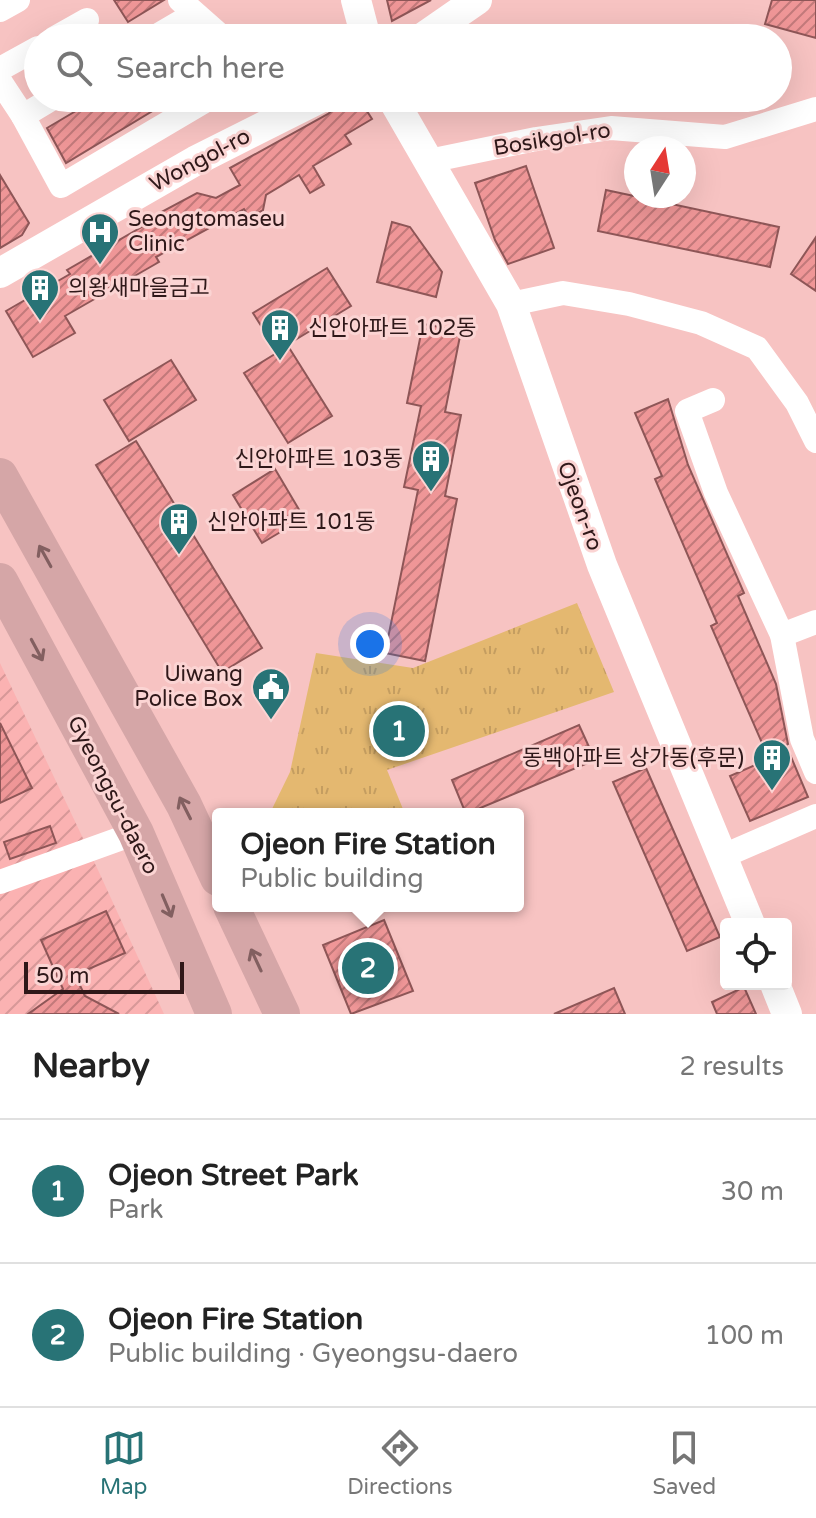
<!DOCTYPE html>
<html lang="en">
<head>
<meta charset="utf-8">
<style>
  body { margin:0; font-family:"Varela Round","Noto Sans KR",sans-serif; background:#f2f2f2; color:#222 }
  .controls { position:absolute; right:24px; bottom:24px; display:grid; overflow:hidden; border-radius:8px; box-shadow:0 8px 32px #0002 }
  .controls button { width:72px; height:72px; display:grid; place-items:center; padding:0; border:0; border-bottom:2px solid #e0e0e0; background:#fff; color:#222; font:40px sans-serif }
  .compass { position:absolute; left:624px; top:136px; width:72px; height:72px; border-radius:50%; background:#fff; box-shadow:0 8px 32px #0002; rotate:12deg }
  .scale { position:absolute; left:24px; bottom:20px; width:160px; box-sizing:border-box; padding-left:8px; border:4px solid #2f1819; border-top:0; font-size:22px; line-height:28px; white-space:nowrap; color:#2f1819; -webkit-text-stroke:6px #fbd4d3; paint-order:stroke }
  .you { position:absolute; left:370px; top:644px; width:28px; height:28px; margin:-20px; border:6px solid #fff; border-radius:50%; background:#1a73e8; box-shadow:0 0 0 12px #1a73e833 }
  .badge { display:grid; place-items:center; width:52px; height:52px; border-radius:50%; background:#287376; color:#fff; font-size:26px; font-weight:700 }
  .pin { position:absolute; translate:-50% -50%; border:4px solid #fff; box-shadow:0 2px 8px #0006 }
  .popup { position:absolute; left:212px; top:808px; width:312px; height:104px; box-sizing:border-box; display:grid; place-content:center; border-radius:8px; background:#fff; filter:drop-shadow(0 2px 6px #0005); font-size:26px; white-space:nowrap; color:#767676 }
  .popup b { font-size:30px; color:#222 }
  .popup::after { content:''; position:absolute; left:50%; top:100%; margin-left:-16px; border:16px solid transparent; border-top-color:#fff }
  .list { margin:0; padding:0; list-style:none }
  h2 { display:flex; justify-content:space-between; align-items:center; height:104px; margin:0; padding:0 32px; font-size:34px }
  h2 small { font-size:26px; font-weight:400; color:#767676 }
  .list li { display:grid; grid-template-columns:52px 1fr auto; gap:24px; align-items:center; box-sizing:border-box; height:144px; padding:0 32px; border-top:2px solid #e0e0e0 }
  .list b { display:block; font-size:30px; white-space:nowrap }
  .list p { margin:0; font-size:26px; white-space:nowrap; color:#767676 }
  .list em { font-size:26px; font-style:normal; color:#767676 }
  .icon { flex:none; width:44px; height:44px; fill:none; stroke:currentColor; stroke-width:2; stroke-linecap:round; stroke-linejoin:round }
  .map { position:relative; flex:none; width:816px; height:1014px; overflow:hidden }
  .search { position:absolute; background:#fff; box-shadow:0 8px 32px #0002; left:24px; right:24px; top:24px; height:88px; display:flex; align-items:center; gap:20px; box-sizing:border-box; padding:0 28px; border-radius:44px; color:#767676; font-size:30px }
  .sheet { height:392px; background:#fff }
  nav { display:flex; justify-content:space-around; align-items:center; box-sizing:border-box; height:112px; border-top:2px solid #e0e0e0; background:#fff; font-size:22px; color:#767676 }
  nav a { display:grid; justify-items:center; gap:4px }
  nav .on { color:#287376 }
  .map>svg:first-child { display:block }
  .industrial { fill:url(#industrial-furrows) }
  .park { fill:url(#park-tufts) }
  .building { fill:url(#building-hatch); stroke:#8e5657; stroke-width:2 }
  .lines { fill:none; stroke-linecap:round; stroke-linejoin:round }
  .minor { stroke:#fff; stroke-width:24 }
  .tertiary { stroke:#fff; stroke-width:30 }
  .primary { stroke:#d5a6a7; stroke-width:36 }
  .oneway { stroke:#825f60 }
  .labels { text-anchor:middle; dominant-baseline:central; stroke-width:6; stroke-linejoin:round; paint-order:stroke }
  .street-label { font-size:22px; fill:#2f1819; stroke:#fbd4d3 }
  .poi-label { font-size:22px; fill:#2f1819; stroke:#fbd4d3; text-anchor:start }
</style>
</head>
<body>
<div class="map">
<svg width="816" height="1014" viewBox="0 0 816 1014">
  <defs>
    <pattern id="industrial-furrows" width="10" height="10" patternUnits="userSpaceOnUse" patternTransform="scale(2)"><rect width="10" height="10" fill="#fbb2b2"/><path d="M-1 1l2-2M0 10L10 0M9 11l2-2" fill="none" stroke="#d79898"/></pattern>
    <pattern id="park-tufts" width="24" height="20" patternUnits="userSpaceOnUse" patternTransform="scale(2)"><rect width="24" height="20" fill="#e4b870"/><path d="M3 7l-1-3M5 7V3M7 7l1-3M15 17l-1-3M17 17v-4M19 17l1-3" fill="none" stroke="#c49d60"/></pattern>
    <pattern id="building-hatch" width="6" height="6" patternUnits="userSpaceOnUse" patternTransform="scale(2)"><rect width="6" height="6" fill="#ef9697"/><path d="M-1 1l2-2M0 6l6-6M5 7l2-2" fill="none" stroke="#c2797a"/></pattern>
  </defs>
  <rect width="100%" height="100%" fill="#f7c3c2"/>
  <polygon class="industrial" points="0,663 98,870 164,1014 0,1014"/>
  <polygon class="park" points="577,603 614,692 387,770 405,814 274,814 272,809 290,772 316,653 413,668"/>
  <g class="building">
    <polygon points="114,0 164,0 128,22"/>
    <polygon points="387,0 431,0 392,21"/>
    <polygon points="772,0 816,0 816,38 765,24"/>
    <polygon points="98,98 174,98 66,163 47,128"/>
    <polygon points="340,104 363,105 372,119 345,135 351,144 313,166 324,185 310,193 299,175 266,195 263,210 249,218 244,209 156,257 159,262 65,316 75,333 33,357 6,311 70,274 67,270 152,221 150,218 197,193 216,198 240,185 230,168 328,114"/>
    <polygon points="526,166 554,248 508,264 495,240 475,183"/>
    <polygon points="0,175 29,223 22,235 0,248"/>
    <polygon points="606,190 779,227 770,267 598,231"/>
    <polygon points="392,222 410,227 442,272 436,297 377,282"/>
    <polygon points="816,237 816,291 791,274"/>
    <polygon points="327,268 351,306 277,351 253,313"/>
    <polygon points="423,324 461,331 445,412 461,415 445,496 457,499 425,661 385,653 418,490 404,487 421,406 407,403"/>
    <polygon points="288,346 332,416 288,443 244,373"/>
    <polygon points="171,360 196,400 129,441 104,400"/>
    <polygon points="668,399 688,465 744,593 738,596 776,684 788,744 786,745 808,797 750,821 730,776 769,759 711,626 717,623 655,479 662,476 635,413"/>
    <polygon points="136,441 262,648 222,672 96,465"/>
    <polygon points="275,469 304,518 262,543 233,495"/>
    <polygon points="0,723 32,788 0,803"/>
    <polygon points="579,725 595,760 466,814 452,780"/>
    <polygon points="646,768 720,937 687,951 613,782"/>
    <polygon points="50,826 56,843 10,859 4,842"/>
    <polygon points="106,911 125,953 75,975 85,996 119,1014 28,1014 63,989 41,940"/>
    <polygon points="384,920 413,991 351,1014 323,945"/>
    <polygon points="744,987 756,1014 717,1014 712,1002"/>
    <polygon points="614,988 625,1014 554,1014"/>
  </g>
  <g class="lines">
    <g class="minor">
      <polyline points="180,0 223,38"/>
      <polyline points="0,10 18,0"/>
      <polyline points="55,38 87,20"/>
      <polyline points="153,38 194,14"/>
      <polyline points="0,69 38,48"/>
      <polyline points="0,81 23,116 53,98"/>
      <polyline points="268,98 282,117"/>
      <polyline points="23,116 61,186 210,98"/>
      <polyline points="429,161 536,139 611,128 725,137 816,109"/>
      <polyline points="511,304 563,293 629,304 701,323 757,348 797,403 816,441"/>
      <polyline points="713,400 687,411 716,493 782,635 802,739 816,772"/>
      <polyline points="782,635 816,622"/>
      <polyline points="721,857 816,816"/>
      <polyline points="0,882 136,833"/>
    </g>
    <g class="tertiary">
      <polyline points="356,0 366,38"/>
      <polyline points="422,38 477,0"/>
      <polyline points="392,98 511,304 602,565 750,924"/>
      <polyline points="0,273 195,161 320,98"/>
      <polyline points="775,984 787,1014"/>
    </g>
    <g class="primary">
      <polyline points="0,476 184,805 218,878"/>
      <polyline points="0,581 136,833 214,1014"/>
      <polyline points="231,906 282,1014"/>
    </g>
  </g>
  <defs><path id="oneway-shaft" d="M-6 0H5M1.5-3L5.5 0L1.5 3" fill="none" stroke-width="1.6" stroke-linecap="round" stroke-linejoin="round" transform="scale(2)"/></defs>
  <g class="oneway">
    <use href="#oneway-shaft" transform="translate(45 556) rotate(-119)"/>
    <use href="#oneway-shaft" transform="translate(37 650) rotate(62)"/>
    <use href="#oneway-shaft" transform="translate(185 808) rotate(-117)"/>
    <use href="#oneway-shaft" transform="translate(167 906) rotate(67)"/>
    <use href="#oneway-shaft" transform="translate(256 960) rotate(-115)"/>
  </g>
  <defs>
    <symbol id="hospital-pin" viewBox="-11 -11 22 30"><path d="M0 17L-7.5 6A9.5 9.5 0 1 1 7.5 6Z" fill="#287376" stroke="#fbd4d3"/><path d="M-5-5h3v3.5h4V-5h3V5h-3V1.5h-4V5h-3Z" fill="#fff"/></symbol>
    <symbol id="building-pin" viewBox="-11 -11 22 30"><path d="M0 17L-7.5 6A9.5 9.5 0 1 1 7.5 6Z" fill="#287376" stroke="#fbd4d3"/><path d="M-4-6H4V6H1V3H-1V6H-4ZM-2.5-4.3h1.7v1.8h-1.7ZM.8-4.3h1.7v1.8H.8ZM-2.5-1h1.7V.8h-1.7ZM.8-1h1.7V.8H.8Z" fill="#fff"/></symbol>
    <symbol id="civic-pin" viewBox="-11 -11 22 30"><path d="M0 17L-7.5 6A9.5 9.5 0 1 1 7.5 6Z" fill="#287376" stroke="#fbd4d3"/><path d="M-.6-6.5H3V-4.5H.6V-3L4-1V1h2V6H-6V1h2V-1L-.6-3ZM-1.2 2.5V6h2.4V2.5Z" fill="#fff"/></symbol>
  </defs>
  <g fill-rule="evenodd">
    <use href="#hospital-pin" x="78" y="210" width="44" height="60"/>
    <use href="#building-pin" x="18" y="266" width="44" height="60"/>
    <use href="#building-pin" x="258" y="306" width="44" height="60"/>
    <use href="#building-pin" x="409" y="437" width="44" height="60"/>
    <use href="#building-pin" x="157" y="500" width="44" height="60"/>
    <use href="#civic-pin" x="249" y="665" width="44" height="60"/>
    <use href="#building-pin" x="750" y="736" width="44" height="60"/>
  </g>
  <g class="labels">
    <g class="street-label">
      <text transform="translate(552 139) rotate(-9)">Bosikgol-ro</text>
      <text transform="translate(200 160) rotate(-28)">Wongol-ro</text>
      <text transform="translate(580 506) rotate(70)">Ojeon-ro</text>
      <text transform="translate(113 795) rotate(63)">Gyeongsu-daero</text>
    </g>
    <g class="poi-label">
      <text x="128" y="219">Seongtomaseu<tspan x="128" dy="25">Clinic</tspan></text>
      <text x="68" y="288">의왕새마을금고</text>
      <text x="308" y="328">신안아파트 102동</text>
      <text x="403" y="459" text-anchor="end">신안아파트 103동</text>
      <text x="207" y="522">신안아파트 101동</text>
      <text x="243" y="674" text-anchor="end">Uiwang<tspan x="243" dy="25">Police Box</tspan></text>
      <text x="744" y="758" text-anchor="end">동백아파트 상가동(후문)</text>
    </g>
  </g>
</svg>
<div class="controls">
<button><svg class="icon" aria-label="locate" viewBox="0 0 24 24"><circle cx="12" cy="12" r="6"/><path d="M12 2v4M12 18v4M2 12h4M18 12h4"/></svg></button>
</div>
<svg class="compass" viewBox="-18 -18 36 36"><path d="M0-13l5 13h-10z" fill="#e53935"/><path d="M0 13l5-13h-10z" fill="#767676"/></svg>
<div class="scale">50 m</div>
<div class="you"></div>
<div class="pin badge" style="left:399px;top:731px">1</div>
<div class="pin badge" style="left:368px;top:968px">2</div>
<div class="popup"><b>Ojeon Fire Station</b>Public building</div>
<div class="search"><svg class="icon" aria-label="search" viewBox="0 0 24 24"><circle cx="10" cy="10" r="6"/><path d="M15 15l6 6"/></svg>Search here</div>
</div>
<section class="sheet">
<h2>Nearby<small>2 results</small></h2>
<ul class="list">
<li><span class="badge">1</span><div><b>Ojeon Street Park</b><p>Park</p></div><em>30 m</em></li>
<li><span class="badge">2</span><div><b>Ojeon Fire Station</b><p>Public building · Gyeongsu-daero</p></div><em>100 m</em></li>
</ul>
</section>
<nav>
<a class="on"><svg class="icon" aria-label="map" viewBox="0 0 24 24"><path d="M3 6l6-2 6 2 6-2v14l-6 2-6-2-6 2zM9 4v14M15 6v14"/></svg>Map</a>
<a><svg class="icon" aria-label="directions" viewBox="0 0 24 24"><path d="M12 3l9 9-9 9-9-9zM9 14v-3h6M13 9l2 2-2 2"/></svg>Directions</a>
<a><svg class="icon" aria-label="saved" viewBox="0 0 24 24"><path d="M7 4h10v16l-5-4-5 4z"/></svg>Saved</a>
</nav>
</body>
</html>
